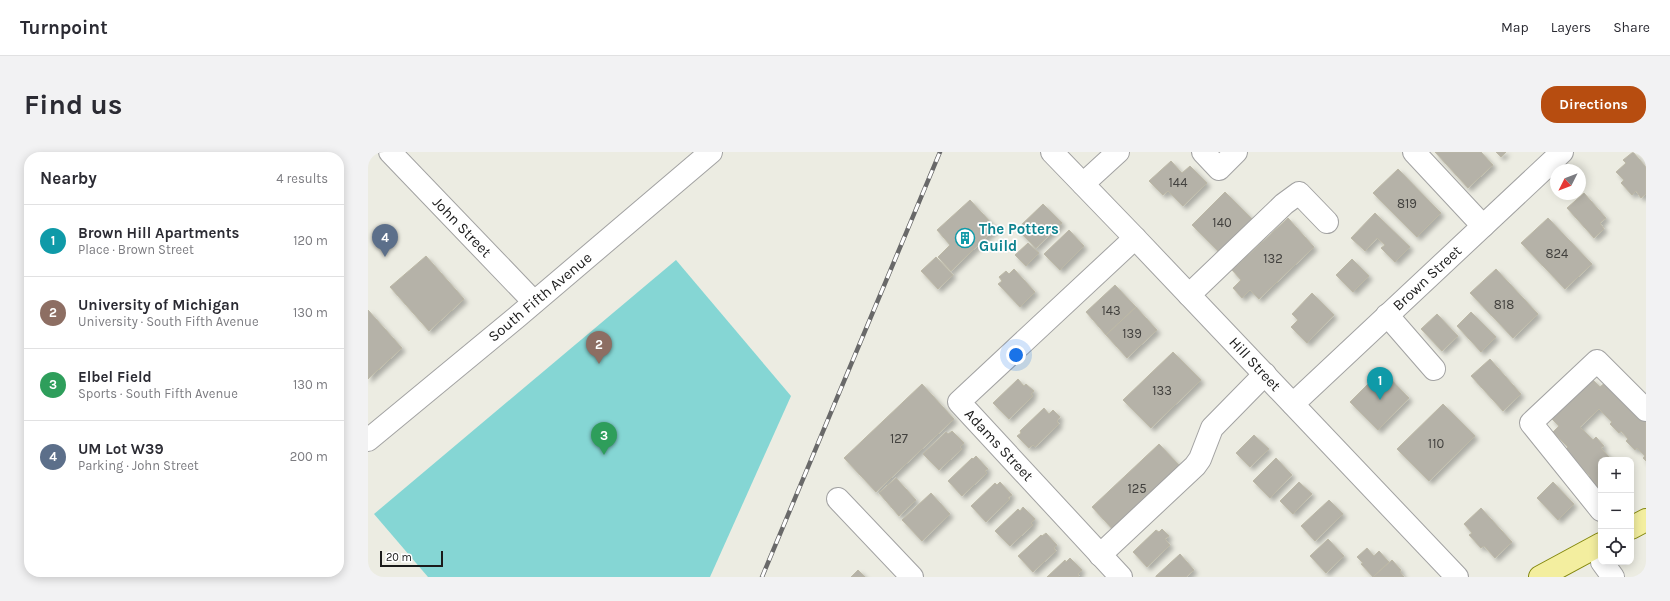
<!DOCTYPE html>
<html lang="en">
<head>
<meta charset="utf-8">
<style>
  body { margin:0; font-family:Karla,sans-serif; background:#f2f2f3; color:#2b2b33 }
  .controls { position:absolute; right:12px; bottom:12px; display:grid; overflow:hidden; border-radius:8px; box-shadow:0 2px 10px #0003 }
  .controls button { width:36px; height:36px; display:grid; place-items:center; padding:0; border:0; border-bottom:1px solid #e1e1e2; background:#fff; color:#2b2b33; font:20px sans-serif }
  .compass { position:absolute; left:1182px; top:12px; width:36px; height:36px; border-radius:50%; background:#fff; box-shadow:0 2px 10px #0003; rotate:228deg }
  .scale { position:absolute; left:12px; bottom:10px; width:63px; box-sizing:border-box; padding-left:4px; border:2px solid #1b1b1b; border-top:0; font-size:11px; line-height:14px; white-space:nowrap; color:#1b1b1b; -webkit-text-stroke:3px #fff; paint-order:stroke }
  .you { position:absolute; left:648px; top:203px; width:14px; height:14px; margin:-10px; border:3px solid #fff; border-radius:50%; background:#1a73e8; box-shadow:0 0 0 6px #1a73e833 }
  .badge { display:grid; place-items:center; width:26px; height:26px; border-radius:50%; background:#b74d10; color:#fff; font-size:13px; font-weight:700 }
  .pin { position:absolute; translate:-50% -33px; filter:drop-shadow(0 1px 2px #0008) }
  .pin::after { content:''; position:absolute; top:21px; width:14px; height:12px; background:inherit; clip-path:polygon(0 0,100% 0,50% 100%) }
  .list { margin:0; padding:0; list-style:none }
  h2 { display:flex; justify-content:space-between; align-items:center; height:52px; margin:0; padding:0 16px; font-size:17px }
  h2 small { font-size:13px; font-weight:400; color:#7c7c81 }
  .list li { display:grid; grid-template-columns:26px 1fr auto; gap:12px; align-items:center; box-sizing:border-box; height:72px; padding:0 16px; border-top:1px solid #e1e1e2 }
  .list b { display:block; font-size:15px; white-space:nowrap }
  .list p { margin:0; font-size:13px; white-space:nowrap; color:#7c7c81 }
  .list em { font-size:13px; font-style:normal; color:#7c7c81 }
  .icon { flex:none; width:22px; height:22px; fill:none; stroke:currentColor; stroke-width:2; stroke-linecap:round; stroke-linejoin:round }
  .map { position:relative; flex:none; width:1278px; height:425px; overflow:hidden; border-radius:16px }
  header { display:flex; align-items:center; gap:24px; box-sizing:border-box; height:56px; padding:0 20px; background:#fff; border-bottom:1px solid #e1e1e2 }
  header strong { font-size:19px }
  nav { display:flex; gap:22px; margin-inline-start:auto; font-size:14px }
  .intro { display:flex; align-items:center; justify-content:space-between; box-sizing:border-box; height:96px; padding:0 24px }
  h1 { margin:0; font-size:28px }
  .button { padding:10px 18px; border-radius:16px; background:#b74d10; color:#fff; font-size:14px; font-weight:700 }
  main { display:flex; gap:24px; padding:0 24px }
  aside { flex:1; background:#fff; border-radius:16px; box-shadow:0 2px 10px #0003 }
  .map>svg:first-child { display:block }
  .pitch { fill:#85d6d4 }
  .building { fill:#b5b2a8; stroke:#bcb8a6; filter:url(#shadow) }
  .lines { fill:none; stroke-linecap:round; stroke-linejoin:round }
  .minor-casing { stroke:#a2a2a2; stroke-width:24 }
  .major-casing { stroke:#83870c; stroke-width:24 }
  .minor { stroke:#fff; stroke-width:22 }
  .major { stroke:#f3ee9f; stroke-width:22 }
  .rail-casing { stroke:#696969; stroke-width:4.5 }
  .rail { stroke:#fff; stroke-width:3; stroke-dasharray:9; stroke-linecap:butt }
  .labels { text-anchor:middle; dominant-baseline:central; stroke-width:3.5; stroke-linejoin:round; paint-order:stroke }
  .number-label { font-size:13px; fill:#42413e }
  .street-label { font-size:15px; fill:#1b1b1b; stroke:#fff }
  .culture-label { font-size:15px; font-weight:bold; fill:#0d838f; stroke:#fff; text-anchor:start }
</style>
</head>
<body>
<header>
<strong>Turnpoint</strong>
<nav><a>Map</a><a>Layers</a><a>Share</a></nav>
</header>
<div class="intro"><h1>Find us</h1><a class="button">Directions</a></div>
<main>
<aside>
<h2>Nearby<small>4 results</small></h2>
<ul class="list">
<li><span class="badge" style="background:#0f9aa8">1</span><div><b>Brown Hill Apartments</b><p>Place · Brown Street</p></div><em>120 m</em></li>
<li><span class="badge" style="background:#8d6e63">2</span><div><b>University of Michigan</b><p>University · South Fifth Avenue</p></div><em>130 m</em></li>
<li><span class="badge" style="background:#2e9e5b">3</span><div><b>Elbel Field</b><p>Sports · South Fifth Avenue</p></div><em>130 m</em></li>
<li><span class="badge" style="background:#5c6f8a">4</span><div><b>UM Lot W39</b><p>Parking · John Street</p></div><em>200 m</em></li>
</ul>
</aside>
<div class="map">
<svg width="1278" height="425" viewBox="0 0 1278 425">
  <defs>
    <filter id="shadow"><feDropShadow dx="3.5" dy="3.5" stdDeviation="2" flood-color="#0004"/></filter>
  </defs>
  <rect width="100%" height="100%" fill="#ecece2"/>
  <polygon class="pitch" points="308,108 423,244 342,425 60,425 6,362"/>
  <g class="building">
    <polygon points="1067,0 1113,0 1125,13 1100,36"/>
    <polygon points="1128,0 1138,0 1133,5"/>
    <polygon points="1265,0 1278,15 1278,42 1273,46 1268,39 1264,43 1253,31 1256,28 1248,20 1258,11 1255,8"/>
    <polygon points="803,9 814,21 822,14 839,31 815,54 800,39 795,43 781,29"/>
    <polygon points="1030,17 1073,61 1049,85 1005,41"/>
    <polygon points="857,40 885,68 851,100 824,73"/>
    <polygon points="1216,41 1238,66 1232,71 1236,77 1226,86 1199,56"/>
    <polygon points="602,48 628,76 583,119 570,105 582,93 569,78"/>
    <polygon points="675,52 694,71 668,96 649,77"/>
    <polygon points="1007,61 1042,95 1027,110 1013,96 1017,93 1009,86 997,99 983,86"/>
    <polygon points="920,66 946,95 891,147 882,138 874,146 865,136 873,128 864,118"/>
    <polygon points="1180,66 1224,112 1197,137 1153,91"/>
    <polygon points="701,78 716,94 692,118 676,102"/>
    <polygon points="660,91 671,101 658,114 647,103"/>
    <polygon points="58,104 96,147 61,179 22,135"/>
    <polygon points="568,105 585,123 570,137 553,119"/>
    <polygon points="984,107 1001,124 985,140 968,123"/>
    <polygon points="646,117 667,140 652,155 630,132 634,129 631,125 638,119 641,122"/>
    <polygon points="1128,117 1170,162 1145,186 1102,141"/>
    <polygon points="747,133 768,155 738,183 718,160"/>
    <polygon points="944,141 966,163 939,191 923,175 930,168 924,162"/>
    <polygon points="768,155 789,178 759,206 738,183"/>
    <polygon points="0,158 34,196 0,227"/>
    <polygon points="1103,160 1128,185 1113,200 1089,174"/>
    <polygon points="1069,162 1090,184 1074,199 1053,177"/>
    <polygon points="805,200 833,228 783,276 755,248"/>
    <polygon points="1122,207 1153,242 1135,259 1103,224"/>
    <polygon points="1014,218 1041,246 1010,278 982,250"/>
    <polygon points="650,227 656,234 658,232 666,239 663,242 665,244 641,267 625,251"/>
    <polygon points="1224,227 1232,235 1239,229 1278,265 1278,309 1275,306 1277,304 1269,296 1267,298 1258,289 1260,287 1253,279 1251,281 1242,272 1244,270 1231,257 1212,275 1225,288 1228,285 1236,294 1233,296 1244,308 1233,308 1233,340 1230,343 1216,329 1222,324 1197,298 1200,295 1185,280 1191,274 1183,266"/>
    <polygon points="554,232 586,267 508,340 476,306"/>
    <polygon points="1075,252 1107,284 1061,329 1029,297"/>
    <polygon points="676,256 681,262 685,258 692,265 689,269 691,272 667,295 665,293 661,296 649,284 653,281 652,279"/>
    <polygon points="584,279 596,291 592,295 594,297 571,318 555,302 578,280 580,282"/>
    <polygon points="886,283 901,297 882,315 868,301"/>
    <polygon points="791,292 815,317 747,380 724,355"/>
    <polygon points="608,304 620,317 617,319 619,321 594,344 580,329 604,306 605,307"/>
    <polygon points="908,306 924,323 902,346 885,329"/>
    <polygon points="528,326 548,348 531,364 511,341"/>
    <polygon points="632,330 644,343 640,346 642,347 618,370 603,354 627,331 629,333"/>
    <polygon points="931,330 944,342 925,362 912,349"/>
    <polygon points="1185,330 1206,352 1190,368 1169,346"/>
    <polygon points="563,341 582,362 554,389 534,368"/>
    <polygon points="961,348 975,362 947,389 933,374"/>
    <polygon points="655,355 667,367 663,371 665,373 642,394 627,379 650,357 652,359"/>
    <polygon points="1113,356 1144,390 1127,406 1116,394 1113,396 1101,383 1104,381 1096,372"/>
    <polygon points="794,377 801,384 797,387 802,393 779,415 765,400 788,378 791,380"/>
    <polygon points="678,381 689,393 686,396 688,399 665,420 650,404 673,383 674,384"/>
    <polygon points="960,387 976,404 958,421 942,404"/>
    <polygon points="999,396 1006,404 1011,399 1021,410 1005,425 993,412 995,411 989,405"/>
    <polygon points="812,402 826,418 818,425 788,425 788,424"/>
    <polygon points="702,406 714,418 710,422 711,424 710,425 679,425 697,408 698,410"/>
    <polygon points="1024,408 1033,418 1032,420 1036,425 1005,425"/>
    <polygon points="490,418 497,425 483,425"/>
  </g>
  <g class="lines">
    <defs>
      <g id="minor">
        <polyline points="22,0 166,150"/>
        <polyline points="684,0 767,86 1089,425"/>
        <polyline points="835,0 851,17 868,0"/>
        <polyline points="1046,0 1115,74"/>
        <polyline points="715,32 750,0"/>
        <polyline points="821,143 916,52 931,41 959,70"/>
        <polyline points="1019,163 1066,217"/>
        <polyline points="925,252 1194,0"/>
        <polyline points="0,288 149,165 343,0"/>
        <polyline points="470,347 544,425"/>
        <polyline points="1233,358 1163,271 1229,209 1278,258"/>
        <polyline points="732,403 827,314 832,307 844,276 897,222"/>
        <polyline points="1234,410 1245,425"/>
        <polyline points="753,425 591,250 767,86"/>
      </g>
      <g id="major">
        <polyline points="1263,376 1278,368"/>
        <polyline points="1172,425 1233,392"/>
      </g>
    </defs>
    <use href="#minor" class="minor-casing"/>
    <use href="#major" class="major-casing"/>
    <use href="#minor" class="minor"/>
    <use href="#major" class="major"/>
    <defs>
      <polyline id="rail" points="394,425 572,0"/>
    </defs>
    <use href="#rail" class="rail-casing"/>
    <use href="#rail" class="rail"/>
  </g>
  <defs>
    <symbol id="building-ring" viewBox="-11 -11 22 22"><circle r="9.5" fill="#fff" stroke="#0f9aa8" stroke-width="1.5"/><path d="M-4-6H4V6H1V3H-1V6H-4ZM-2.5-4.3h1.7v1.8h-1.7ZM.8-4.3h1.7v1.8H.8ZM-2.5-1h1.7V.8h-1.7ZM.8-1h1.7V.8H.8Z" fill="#0f9aa8"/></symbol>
  </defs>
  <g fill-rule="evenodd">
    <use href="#building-ring" x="586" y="75" width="22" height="22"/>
  </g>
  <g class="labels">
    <g class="number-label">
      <text x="810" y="30">144</text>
      <text x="1039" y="51">819</text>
      <text x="854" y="70">140</text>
      <text x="1189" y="101">824</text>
      <text x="905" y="106">132</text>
      <text x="1136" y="152">818</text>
      <text x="743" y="158">143</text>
      <text x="764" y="181">139</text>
      <text x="794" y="238">133</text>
      <text x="531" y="286">127</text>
      <text x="1068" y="291">110</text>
      <text x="769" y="336">125</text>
    </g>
    <g class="street-label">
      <text transform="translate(94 75) rotate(46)">John Street</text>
      <text transform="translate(1059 126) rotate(-43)">Brown Street</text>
      <text transform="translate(172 145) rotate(-40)">South Fifth Avenue</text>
      <text transform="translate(887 212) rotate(47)">Hill Street</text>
      <text transform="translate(631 293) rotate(47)">Adams Street</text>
    </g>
    <g class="culture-label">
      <text x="611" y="77">The Potters<tspan x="611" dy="17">Guild</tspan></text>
    </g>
  </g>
</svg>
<div class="controls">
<button>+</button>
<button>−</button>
<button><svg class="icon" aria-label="locate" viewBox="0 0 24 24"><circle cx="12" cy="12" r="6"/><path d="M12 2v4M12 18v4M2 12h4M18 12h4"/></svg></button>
</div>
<svg class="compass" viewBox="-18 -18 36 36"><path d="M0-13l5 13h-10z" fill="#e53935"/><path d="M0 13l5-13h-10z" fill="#7c7c81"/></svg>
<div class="scale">20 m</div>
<div class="you"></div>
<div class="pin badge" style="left:1012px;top:248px;background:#0f9aa8">1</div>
<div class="pin badge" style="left:231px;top:212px;background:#8d6e63">2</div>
<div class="pin badge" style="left:236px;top:303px;background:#2e9e5b">3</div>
<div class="pin badge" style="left:17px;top:105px;background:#5c6f8a">4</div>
</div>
</main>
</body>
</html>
